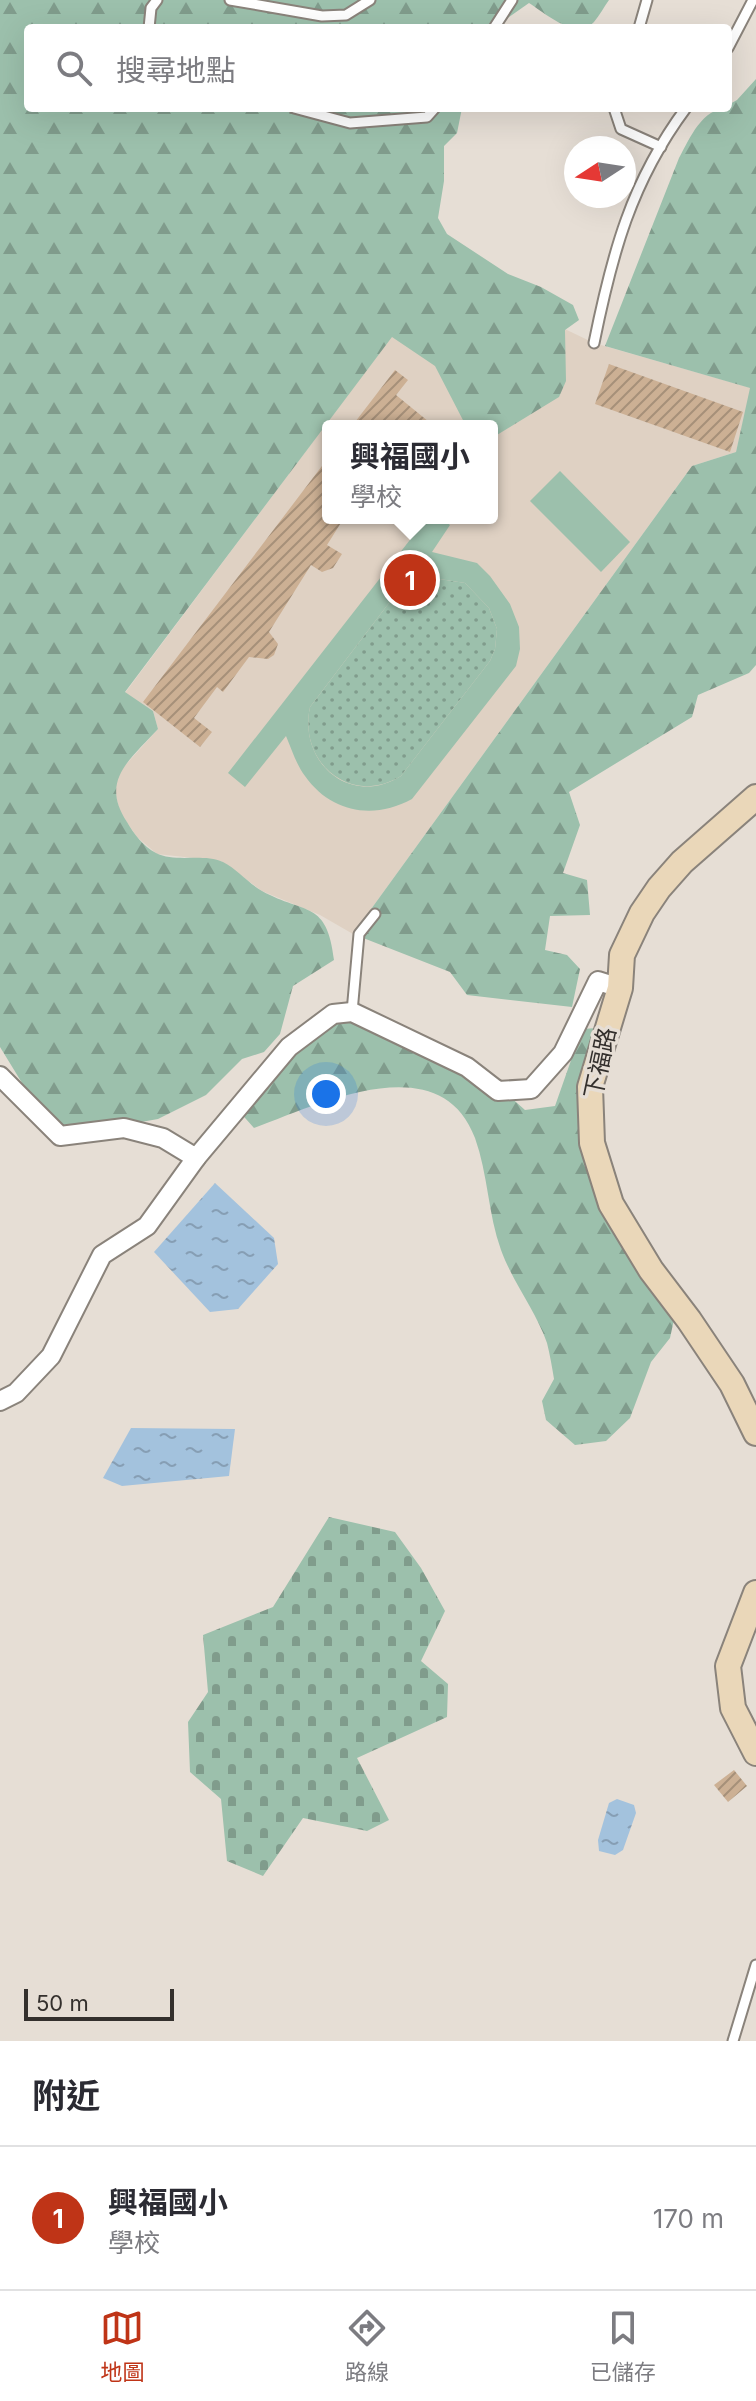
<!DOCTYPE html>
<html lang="zh-TW">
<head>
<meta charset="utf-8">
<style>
  body { margin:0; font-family:Inter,"Noto Sans TC",sans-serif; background:#f7f7f7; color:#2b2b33 }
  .compass { position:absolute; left:564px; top:136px; width:72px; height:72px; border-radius:50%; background:#fff; box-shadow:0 8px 32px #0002; rotate:258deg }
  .scale { position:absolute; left:24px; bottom:20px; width:150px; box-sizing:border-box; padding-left:8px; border:4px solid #34302d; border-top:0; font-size:22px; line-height:28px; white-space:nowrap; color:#34302d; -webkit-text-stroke:6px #e6ded5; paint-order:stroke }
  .you { position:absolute; left:326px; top:1094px; width:28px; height:28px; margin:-20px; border:6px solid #fff; border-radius:50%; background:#1a73e8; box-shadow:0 0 0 12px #1a73e833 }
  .badge { display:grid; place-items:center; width:52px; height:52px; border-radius:50%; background:#bf3417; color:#fff; font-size:26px; font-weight:700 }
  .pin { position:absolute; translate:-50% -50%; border:4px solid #fff; box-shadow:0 2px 8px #0006 }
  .popup { position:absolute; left:322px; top:420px; width:176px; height:104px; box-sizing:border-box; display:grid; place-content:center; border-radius:8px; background:#fff; filter:drop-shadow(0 2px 6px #0005); font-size:26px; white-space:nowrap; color:#7c7c81 }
  .popup b { font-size:30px; color:#2b2b33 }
  .popup::after { content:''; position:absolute; left:50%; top:100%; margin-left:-16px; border:16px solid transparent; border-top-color:#fff }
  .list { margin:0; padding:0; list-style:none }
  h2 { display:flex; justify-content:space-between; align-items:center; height:104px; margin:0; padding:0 32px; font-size:34px }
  h2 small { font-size:26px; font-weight:400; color:#7c7c81 }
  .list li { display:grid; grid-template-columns:52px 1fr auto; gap:24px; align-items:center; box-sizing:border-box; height:144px; padding:0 32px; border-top:2px solid #e1e1e2 }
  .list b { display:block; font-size:30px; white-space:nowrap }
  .list p { margin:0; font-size:26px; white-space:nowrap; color:#7c7c81 }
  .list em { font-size:26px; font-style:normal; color:#7c7c81 }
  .icon { flex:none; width:44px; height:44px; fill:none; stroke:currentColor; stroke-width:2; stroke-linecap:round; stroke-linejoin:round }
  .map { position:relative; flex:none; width:756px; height:2041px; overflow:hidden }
  .search { position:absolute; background:#fff; box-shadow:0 8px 32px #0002; left:24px; right:24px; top:24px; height:88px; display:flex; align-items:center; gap:20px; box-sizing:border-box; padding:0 28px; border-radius:8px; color:#7c7c81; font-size:30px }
  .sheet { height:248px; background:#fff }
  nav { display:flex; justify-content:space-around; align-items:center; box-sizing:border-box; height:112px; border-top:2px solid #e1e1e2; background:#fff; font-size:22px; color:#7c7c81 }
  nav a { display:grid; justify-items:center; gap:4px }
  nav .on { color:#bf3417 }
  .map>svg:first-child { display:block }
  .built { fill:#dfd1c3; fill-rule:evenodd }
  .grass { fill:url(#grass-dots) }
  .forest { fill:url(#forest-firs) }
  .cemetery { fill:url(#cemetery-stones) }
  .pitch { fill:#9cc0ac; fill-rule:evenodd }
  .water { fill:url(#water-ripples) }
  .building { fill:url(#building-hatch) }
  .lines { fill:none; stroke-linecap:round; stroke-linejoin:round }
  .lane-casing { stroke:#8a837b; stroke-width:13 }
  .street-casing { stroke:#8a837b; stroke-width:22 }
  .secondary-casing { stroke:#8a837b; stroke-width:28 }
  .lane { stroke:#fff; stroke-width:9 }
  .street { stroke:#fff; stroke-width:18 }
  .secondary { stroke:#ead7b9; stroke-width:24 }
  .labels { text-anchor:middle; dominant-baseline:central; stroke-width:7; stroke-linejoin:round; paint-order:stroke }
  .street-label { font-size:24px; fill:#34302d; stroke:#e6ded5 }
</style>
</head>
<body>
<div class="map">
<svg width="756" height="2041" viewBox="0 0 756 2041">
  <defs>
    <pattern id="grass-dots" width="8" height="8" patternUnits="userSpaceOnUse" patternTransform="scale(2)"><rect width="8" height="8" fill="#9cc0ac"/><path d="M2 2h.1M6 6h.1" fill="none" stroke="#809c8c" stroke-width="1.8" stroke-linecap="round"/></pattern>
    <pattern id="forest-firs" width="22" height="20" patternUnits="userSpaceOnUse" patternTransform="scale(2)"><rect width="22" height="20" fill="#9cc0ac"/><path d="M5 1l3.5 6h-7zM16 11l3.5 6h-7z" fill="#809c8c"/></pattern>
    <pattern id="cemetery-stones" width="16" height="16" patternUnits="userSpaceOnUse" patternTransform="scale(2)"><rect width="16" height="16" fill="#9cc0ac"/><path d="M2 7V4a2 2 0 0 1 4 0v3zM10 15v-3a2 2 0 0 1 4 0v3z" fill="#809c8c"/></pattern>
    <pattern id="water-ripples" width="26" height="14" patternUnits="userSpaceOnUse" patternTransform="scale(2)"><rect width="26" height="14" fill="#a3c2dd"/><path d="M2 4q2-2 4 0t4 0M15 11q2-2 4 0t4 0" fill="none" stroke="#869eb4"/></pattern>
    <pattern id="building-hatch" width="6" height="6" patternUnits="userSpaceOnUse" patternTransform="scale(2)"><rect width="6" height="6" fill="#ccb094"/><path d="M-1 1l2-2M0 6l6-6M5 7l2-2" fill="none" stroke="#a69079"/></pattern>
  </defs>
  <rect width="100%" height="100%" fill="#e6ded5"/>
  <path class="built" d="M 411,255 L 594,343 L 751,388 L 736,452 L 692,466 L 353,934 L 320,915 L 262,891 L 221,861 L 157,854 L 137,837 L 120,812 L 114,788 L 120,771 L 158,729 L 153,711 L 125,693 L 392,336 ZM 328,426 L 492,426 L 492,518 L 328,518 Z"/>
  <path class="grass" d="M 433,578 L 465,583 L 489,608 L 497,629 L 495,649 L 490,661 L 401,776 C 350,807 298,762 310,707 L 395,595 Z"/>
  <g class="forest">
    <path d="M 0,0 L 609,0 C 604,7 599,16 594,22 C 576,41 545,13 529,3 L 502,22 L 498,28 L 28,28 L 28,108 L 462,108 L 457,133 L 444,146 L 444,181 L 438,218 L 447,234 L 508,274 L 541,287 L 573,305 L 579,320 L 565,330 L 566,381 L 559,397 L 492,438 L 492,426 L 466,426 L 435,366 L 392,337 L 125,692 L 153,711 L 158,729 C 131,759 99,780 127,822 C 134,834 143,846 156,853 C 175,863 203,853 223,862 C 237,869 248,883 262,891 C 306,915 327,900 334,960 L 293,986 L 280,1034 L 264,1052 L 242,1059 L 206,1095 L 158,1119 L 85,1132 L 60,1125 L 38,1109 L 0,1047 Z"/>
    <path d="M 756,79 L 756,665 L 749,673 L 698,695 L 692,717 L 569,792 L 580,825 L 563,873 L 587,880 L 590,915 L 550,916 L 545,950 L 567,955 L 580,969 L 572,1007 L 467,995 L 450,972 L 353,934 L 692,466 L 736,452 L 750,388 L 605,346 L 679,158 C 690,138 702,108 728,108 L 728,105 L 737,100 Z"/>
    <path d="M 349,1011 L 473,1064 L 525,1110 L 555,1106 L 582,1029 L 597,1028 L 584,1063 L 584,1125 L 675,1315 L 670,1338 L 651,1362 L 630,1418 L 606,1441 L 575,1445 L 546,1420 L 542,1401 L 554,1379 C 552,1367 550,1355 547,1343 C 536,1311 513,1283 501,1250 C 488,1214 488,1174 475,1138 C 440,1044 317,1105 254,1128 L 238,1110 L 325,1013 Z"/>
  </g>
  <polygon class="cemetery" points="329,1517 395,1532 421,1568 445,1611 421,1661 448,1684 447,1717 357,1758 389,1820 367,1831 303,1818 263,1876 227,1861 221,1799 190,1772 188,1722 208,1692 203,1635 273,1607"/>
  <g class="pitch">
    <polygon points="560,471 630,542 601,572 530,501"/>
    <path d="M 427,518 L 441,518 L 450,525 L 432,552 L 477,563 L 490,576 L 510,604 L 519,627 L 520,649 L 516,666 L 412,799 C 374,820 331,813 305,776 C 296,764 292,750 286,736 L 245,787 L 228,773 ZM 433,578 L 465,583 L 489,608 L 497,629 L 495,649 L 490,661 L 401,776 C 350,808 298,762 310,707 L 395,595 Z"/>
  </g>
  <g class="water">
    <polygon points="215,1183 274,1238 278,1264 238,1309 210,1312 154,1252"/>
    <polygon points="131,1428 235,1429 229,1476 122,1486 103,1478"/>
    <polygon points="617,1799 634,1805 636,1813 623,1850 615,1855 599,1851 598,1840 609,1803"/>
  </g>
  <g class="building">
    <polygon points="609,364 743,412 730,452 595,404"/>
    <polygon points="395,370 408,380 396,395 434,426 352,426"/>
    <polygon points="328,458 328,518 344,518 327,545 342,554 333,568 322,572 311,565 269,632 278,644 274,655 268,659 249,657 223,692 217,687 194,718 212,732 200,747 143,702"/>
    <polygon points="734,1770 747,1786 728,1802 714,1785"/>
  </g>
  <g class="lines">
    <defs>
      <g id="lane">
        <polyline points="230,0 322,16 346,15 370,0"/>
        <polyline points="149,28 151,8 157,0"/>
        <polyline points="494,28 512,0"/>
        <polyline points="639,28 647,0"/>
        <polyline points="728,48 753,0"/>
        <polyline points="294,108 350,123 427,117 435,108"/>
        <polyline points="614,108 621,129 661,147"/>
        <path d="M 594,343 C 612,254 631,182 686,108"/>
        <polyline points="352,1012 359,934 375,914"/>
        <polyline points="733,2041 756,1965"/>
      </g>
      <g id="street">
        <polyline points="0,1076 60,1136 124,1128 163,1138 196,1158"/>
        <polyline points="0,1401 16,1393 51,1356 102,1255 147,1226 196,1158 289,1047 333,1014 352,1012 467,1067 498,1091 531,1089 563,1053 598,981 620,988"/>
      </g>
      <g id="secondary">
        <polyline points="756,797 682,862 659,888 642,913 622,955 620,988 590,1087 592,1143 611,1204 651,1270 689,1320 732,1384 756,1433"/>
        <polyline points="756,1593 728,1666 733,1708 756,1753"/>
      </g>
    </defs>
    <use href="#lane" class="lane-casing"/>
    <use href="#street" class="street-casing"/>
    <use href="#secondary" class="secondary-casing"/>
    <use href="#lane" class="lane"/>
    <use href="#street" class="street"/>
    <use href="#secondary" class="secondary"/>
  </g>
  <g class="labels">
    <g class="street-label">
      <text transform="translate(600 1063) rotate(-78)">下福路</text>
    </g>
  </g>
</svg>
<svg class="compass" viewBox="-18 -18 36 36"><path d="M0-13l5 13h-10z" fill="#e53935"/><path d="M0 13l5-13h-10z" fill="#7c7c81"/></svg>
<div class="scale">50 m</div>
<div class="you"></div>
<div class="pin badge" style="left:410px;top:580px">1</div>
<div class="popup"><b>興福國小</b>學校</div>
<div class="search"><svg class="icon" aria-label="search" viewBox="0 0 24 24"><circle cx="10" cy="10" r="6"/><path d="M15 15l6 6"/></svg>搜尋地點</div>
</div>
<section class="sheet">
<h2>附近<small></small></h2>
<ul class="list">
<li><span class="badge">1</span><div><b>興福國小</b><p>學校</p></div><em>170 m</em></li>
</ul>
</section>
<nav>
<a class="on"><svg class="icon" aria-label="map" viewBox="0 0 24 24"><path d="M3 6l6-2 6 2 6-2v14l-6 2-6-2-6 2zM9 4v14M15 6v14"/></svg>地圖</a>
<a><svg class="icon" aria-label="directions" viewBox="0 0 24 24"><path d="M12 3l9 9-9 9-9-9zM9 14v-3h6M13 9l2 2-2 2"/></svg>路線</a>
<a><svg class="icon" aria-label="saved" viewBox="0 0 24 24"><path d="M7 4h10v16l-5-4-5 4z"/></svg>已儲存</a>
</nav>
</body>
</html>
